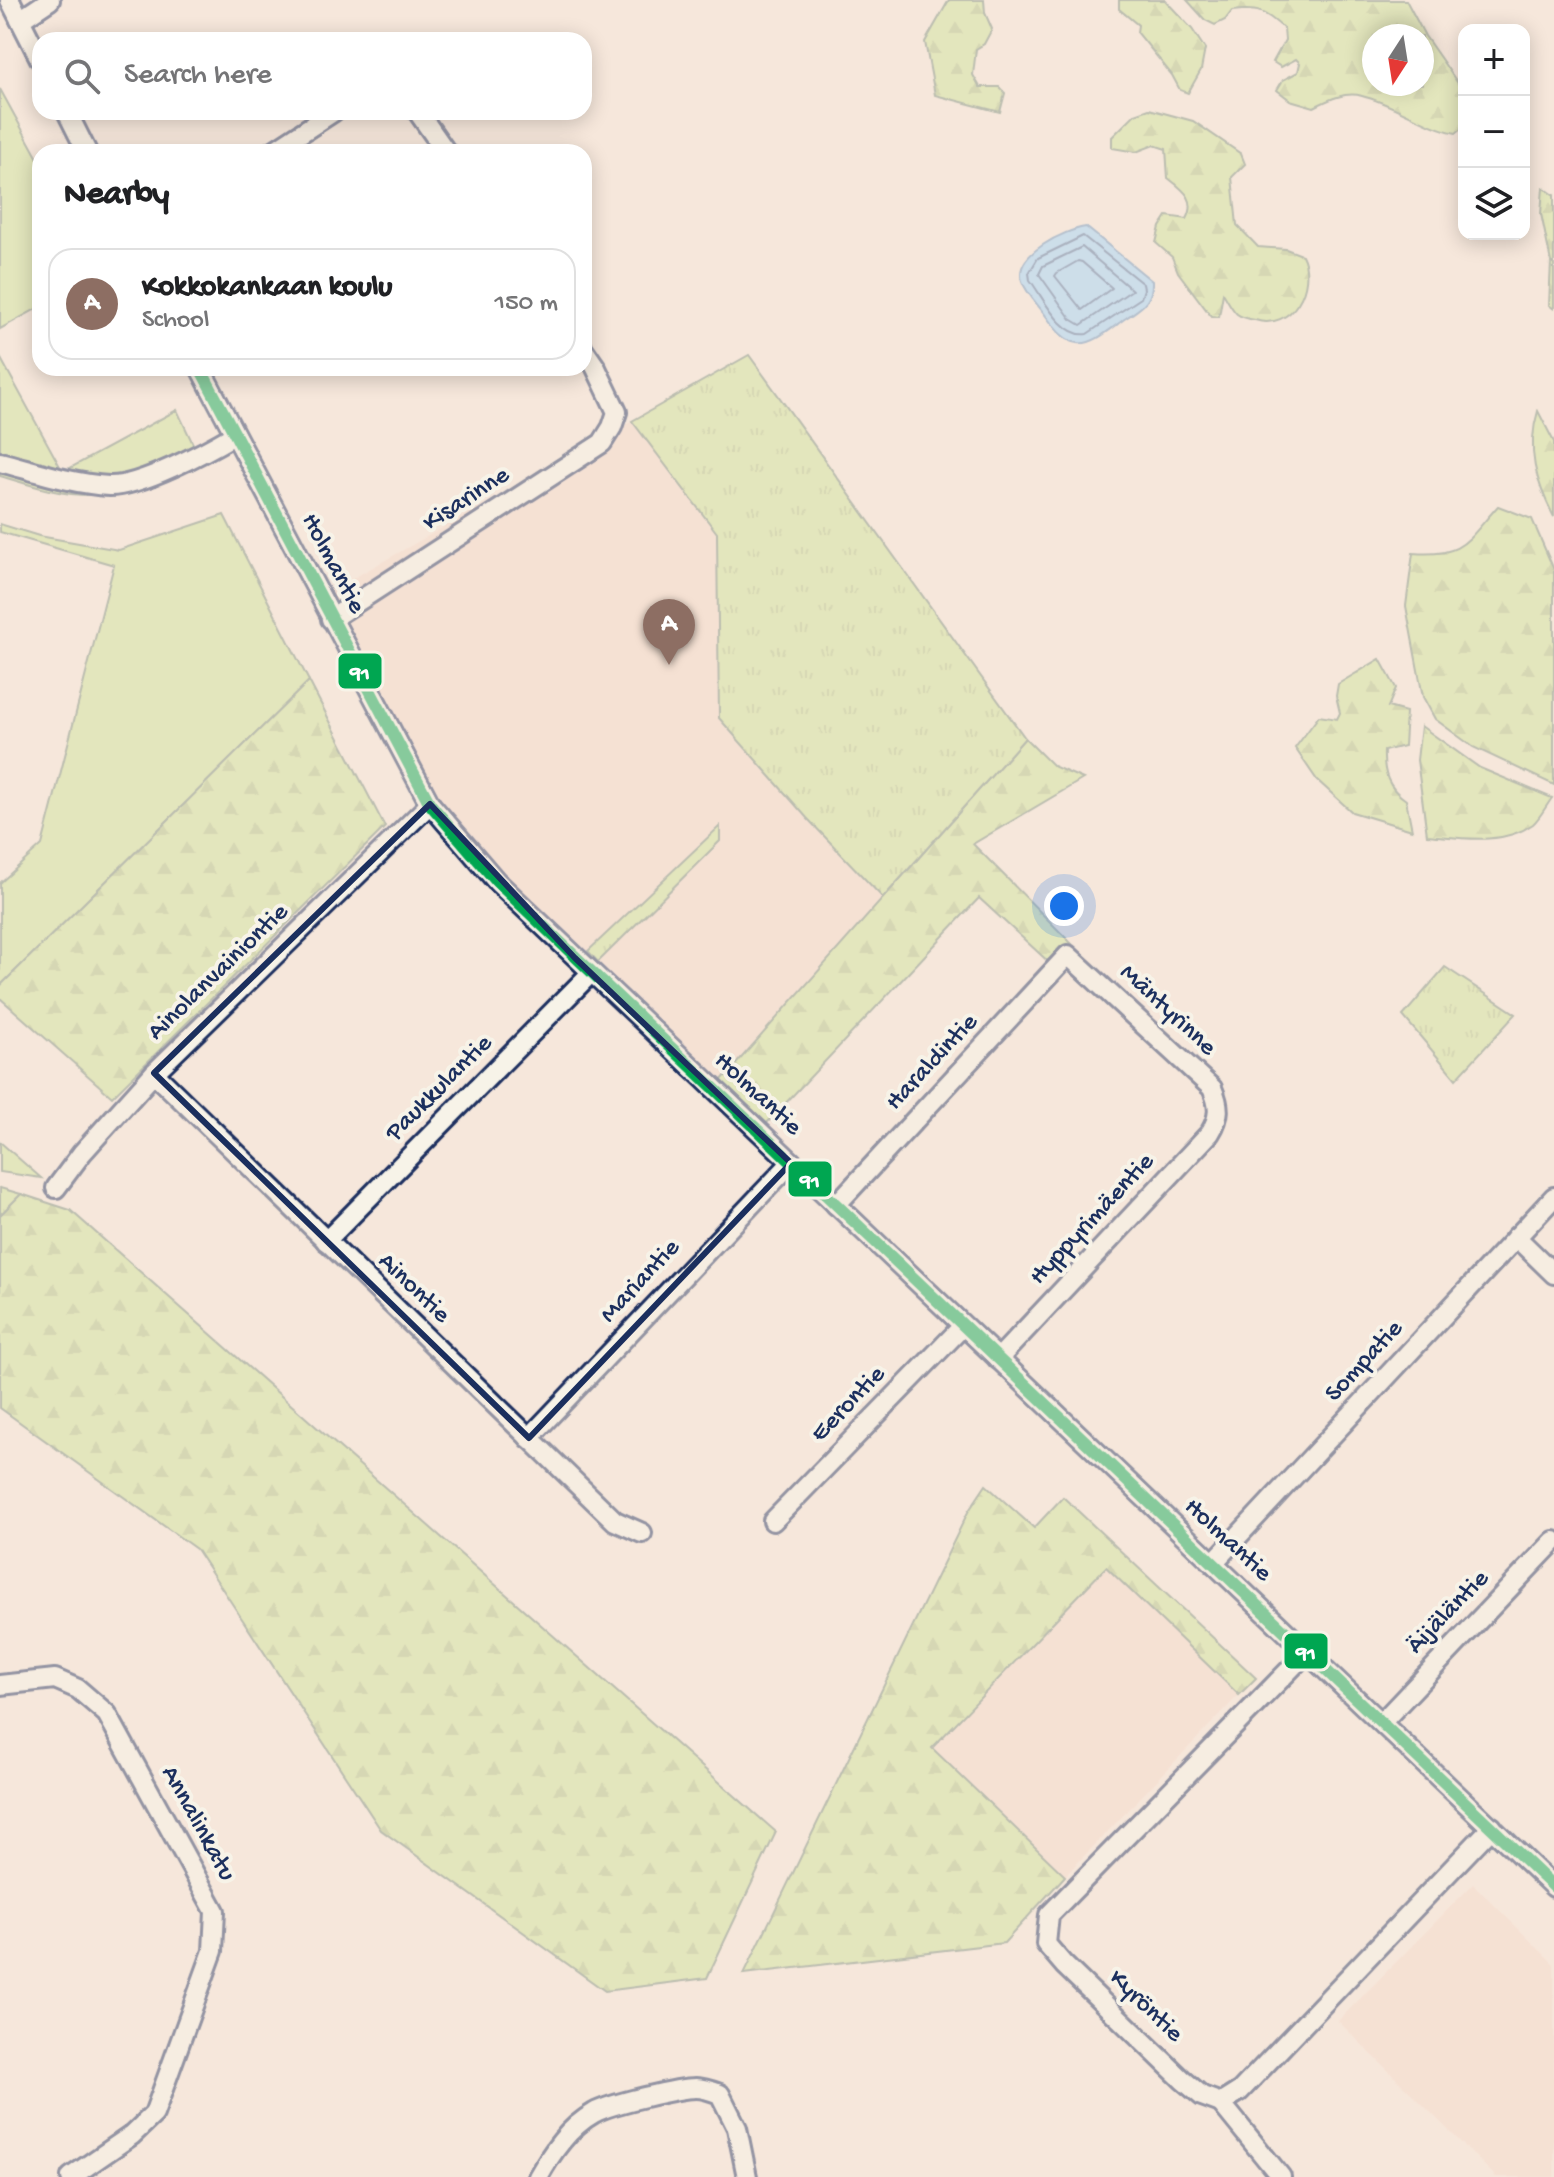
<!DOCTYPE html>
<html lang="en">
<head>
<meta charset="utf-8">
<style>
  body { margin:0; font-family:"Gochi Hand",sans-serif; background:#f6f6f6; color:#202124 }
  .controls { position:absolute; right:24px; top:24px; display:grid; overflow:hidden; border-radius:16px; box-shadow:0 4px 20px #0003 }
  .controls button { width:72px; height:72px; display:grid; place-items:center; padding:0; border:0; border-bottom:2px solid #e0e0e0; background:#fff; color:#202124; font:40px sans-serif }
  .compass { position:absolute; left:1362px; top:24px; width:72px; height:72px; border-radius:50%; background:#fff; box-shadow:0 4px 20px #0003; rotate:192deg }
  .you { position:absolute; left:1064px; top:906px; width:28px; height:28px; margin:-20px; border:6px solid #fff; border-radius:50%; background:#1a73e8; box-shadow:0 0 0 12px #1a73e833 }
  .badge { display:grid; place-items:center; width:52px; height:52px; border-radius:50%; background:#1b2f5e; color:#fff; font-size:26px; font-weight:700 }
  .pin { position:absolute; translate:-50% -66px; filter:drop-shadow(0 2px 4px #0008) }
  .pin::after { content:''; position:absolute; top:42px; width:28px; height:24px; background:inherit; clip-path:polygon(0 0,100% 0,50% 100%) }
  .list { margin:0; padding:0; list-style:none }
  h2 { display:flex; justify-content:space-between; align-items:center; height:104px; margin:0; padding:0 32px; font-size:34px }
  h2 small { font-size:26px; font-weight:400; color:#757577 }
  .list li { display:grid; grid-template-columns:52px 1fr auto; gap:24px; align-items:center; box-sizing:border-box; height:112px; margin:0 16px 16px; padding:0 16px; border:2px solid #e0e0e0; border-radius:24px }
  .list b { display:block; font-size:30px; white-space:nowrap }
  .list p { margin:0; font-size:26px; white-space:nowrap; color:#757577 }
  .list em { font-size:26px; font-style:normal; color:#757577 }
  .icon { flex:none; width:44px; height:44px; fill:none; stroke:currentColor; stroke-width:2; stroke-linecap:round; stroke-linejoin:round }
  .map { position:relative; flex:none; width:1554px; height:2177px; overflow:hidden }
  .search { position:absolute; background:#fff; box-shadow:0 4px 20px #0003; left:32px; top:32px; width:560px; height:88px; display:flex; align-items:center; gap:20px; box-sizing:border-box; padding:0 28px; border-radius:24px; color:#757577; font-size:30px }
  .panel { position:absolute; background:#fff; box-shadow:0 4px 20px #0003; left:32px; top:144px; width:560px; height:232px; border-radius:24px }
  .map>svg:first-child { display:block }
  .built { fill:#f4d9cb }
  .grass { fill:#cde499; stroke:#748a7c; stroke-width:2 }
  .forest { fill:url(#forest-firs); stroke:#748a7c; stroke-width:2; fill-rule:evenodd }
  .park { fill:url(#park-tufts); stroke:#748a7c; stroke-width:2 }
  .water { fill:#9cd2fb; stroke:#6891bc; stroke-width:2 }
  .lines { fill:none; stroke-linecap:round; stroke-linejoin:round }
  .shore { stroke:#4f709d; stroke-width:2 }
  .minor-casing { stroke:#1b2f5e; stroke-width:24 }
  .minor { stroke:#f7f3e8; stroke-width:18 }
  .bus-1-casing { stroke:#f7f3e8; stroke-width:18 }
  .bus-1 { stroke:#00a651; stroke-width:12 }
  .marked { fill:none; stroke:#1b2f5e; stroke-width:6; stroke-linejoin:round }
  .labels { text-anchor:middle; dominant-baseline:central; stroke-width:8; stroke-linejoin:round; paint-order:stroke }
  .street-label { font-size:26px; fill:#1b2f5e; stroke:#f7f3e8 }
  .line-badge { stroke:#f7f3e8; stroke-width:3 }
  .badge-label { font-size:22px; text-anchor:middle; font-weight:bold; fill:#fff }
</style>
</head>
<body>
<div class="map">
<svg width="1554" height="2177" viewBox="0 0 1554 2177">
  <defs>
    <pattern id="forest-firs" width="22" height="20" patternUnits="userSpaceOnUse" patternTransform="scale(2)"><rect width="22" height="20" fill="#cde499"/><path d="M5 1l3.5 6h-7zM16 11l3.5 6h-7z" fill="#afc486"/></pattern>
    <pattern id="park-tufts" width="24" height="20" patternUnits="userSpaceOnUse" patternTransform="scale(2)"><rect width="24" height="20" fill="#cde499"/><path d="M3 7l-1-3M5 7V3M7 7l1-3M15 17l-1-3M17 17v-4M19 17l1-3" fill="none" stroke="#afc486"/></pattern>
  </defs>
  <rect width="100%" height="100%" fill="#f6e7db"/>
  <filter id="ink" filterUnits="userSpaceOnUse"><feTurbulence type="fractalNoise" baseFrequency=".0125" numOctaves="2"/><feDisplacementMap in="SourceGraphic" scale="16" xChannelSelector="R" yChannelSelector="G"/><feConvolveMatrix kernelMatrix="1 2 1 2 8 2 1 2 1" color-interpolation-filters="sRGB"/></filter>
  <g filter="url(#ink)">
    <g class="built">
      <polygon points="749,355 1025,738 720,1082 505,876 436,801 327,593"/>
      <polygon points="1106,1567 1239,1695 1065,1876 932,1748"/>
      <polygon points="1473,1884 1554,1964 1554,2177 1496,2177 1338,2021"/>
    </g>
    <g class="grass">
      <polygon points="0,89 40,162 40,307 0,329"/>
      <path d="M 0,357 L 63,472 L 177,410 L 202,463 C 169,475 128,494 93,495 C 61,496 30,485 0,476 Z"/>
      <polygon points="224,515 309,681 0,986 0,883 42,845 114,565 0,532 0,524 39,536 119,550"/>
      <polygon points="0,1142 41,1178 0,1172"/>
    </g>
    <g class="forest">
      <polygon points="949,0 984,0 985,13 992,29 984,44 976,49 973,75 980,87 999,87 1005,93 1000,112 935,95 925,42"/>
      <polygon points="1119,0 1165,0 1192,29 1205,49 1201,70 1188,93 1180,90 1172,75 1137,32 1138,25 1119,9"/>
      <path d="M 1187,0 L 1406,0 L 1425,36 L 1464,92 L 1464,127 L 1456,133 C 1423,126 1395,104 1362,96 C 1346,91 1328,100 1314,107 L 1290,100 L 1277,90 L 1283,80 L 1298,72 L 1300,63 L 1296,59 L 1281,67 L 1273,62 L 1285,40 L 1284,29 C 1265,11 1258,8 1232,11 L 1225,20 L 1215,25 L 1205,20 ZM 1374,36 L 1422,36 L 1422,84 L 1374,84 Z"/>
      <path d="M 1149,109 L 1193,121 L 1241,154 L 1245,164 L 1232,177 L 1237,225 L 1258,247 L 1286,249 L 1302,255 C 1317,285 1292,332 1255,320 C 1249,319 1241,317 1237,314 C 1231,308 1227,299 1223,293 L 1219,317 L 1211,316 L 1178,272 L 1172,257 L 1156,243 L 1160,227 L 1167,216 L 1187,219 C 1198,199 1182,189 1168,178 L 1166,149 L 1154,145 L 1136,152 L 1112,148 L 1112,137 L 1135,114 Z"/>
      <polygon points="1543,187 1554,195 1554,309 1549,305 1551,262 1541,214"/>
      <path d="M 1538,411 L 1554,442 L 1554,517 C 1536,482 1526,450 1538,411 Z"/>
      <path d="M 1498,506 L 1532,519 L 1554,570 L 1554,785 L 1473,747 L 1435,719 L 1423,697 L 1406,606 L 1413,553 C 1464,557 1466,541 1498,506 Z"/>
      <path d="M 1380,659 L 1396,688 L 1388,707 L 1406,712 L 1404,746 L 1384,751 C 1383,773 1388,788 1406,800 L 1412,830 L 1352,812 L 1317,780 L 1295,748 L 1319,716 L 1337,719 L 1340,713 L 1336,696 L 1338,684 Z"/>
      <polygon points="309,681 385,827 112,1097 0,998 0,986"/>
      <path d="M 1421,726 L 1480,768 L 1552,798 C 1546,806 1540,818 1533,824 C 1503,846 1461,838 1427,835 L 1417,760 Z"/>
      <polygon points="1025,738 1053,766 1083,779 973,844 1072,944 1052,965 979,898 765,1125 720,1082"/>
      <polygon points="21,1194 70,1210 776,1832 707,1978 605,1991 381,1830 196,1549 0,1408 0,1215"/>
      <polygon points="986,1485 1034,1528 1063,1497 1256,1678 1239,1695 1106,1567 932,1748 1065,1876 1004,1943 744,1974 968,1512"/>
    </g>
    <g class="park">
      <polygon points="749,355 1025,738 883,898 807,818 719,718 717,533 632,421"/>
      <polygon points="720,826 720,841 598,962 588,951"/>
      <polygon points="1445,967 1516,1014 1456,1079 1403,1016"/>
      <polygon points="0,1188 21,1194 0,1215"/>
    </g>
    <path class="water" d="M 1086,227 L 1152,281 C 1153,302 1142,307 1126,318 C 1114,326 1093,346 1078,343 C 1063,341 1054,327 1046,316 C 1039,306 1026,293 1022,281 C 1013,254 1065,230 1086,227 Z"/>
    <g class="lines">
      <g class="shore">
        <path d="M 1083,236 L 1143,284 L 1144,289 L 1141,298 L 1087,334 C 1061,338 1043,297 1030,280 L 1029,273 L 1038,258 Z"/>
        <polygon points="1082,247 1132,290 1081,325 1071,319 1039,274 1043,266"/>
        <polygon points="1078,261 1082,262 1112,288 1082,310 1055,276 1057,273"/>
      </g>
      <defs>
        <g id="minor">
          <polyline points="10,0 40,59"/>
          <polyline points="20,20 50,0"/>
          <polyline points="67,112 87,152"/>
          <polyline points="418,112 446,152"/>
          <polyline points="272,152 333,112"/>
          <polyline points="200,368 430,804 497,882 1554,1887"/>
          <path d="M 0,462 C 35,471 72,484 109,486 C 140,487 207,451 234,435"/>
          <polyline points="331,619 602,443 612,427 617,412 595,366 584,350"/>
          <polyline points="154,1073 615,1521 642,1533"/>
          <polyline points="56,1188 82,1153 154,1073 430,804"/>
          <path d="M 836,1205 L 1068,955 L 1212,1088 C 1220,1106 1220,1117 1210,1133 L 998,1359"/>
          <polyline points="1516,1237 1554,1274"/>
          <polyline points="326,1241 591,973"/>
          <polyline points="529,1438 791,1163"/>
          <polyline points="773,1521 963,1326"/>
          <polyline points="1213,1563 1554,1197"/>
          <polyline points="1307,1652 1049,1915 1046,1944 1064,1965 1183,2080 1202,2096 1221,2103 1240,2091 1492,1827"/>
          <polyline points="0,1685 55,1679 78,1689 107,1714 215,1911 213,1951 154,2114 132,2135 71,2177"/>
          <polyline points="1382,1722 1554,1541"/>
          <polyline points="1221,2103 1281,2177"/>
          <path d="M 538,2177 C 552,2152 569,2127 594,2113 C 609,2104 679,2088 696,2088 C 704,2088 712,2091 720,2094 L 737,2128 L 747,2177"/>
        </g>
      </defs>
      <use href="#minor" class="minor-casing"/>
      <use href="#minor" class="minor"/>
      <defs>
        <polyline id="bus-1" points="200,368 430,804 497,882 1554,1887"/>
      </defs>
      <use href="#bus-1" class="bus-1-casing"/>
      <use href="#bus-1" class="bus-1"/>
    </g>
  </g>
  <path d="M0 0H1554V2177H0ZM 430,804 L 575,958 L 791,1163 L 529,1438 L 154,1073 Z" fill="#f6e7db" fill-opacity=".55" fill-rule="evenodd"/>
  <path class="marked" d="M 430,804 L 575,958 L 791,1163 L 529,1438 L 154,1073 Z"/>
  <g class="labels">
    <g class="street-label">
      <text transform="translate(467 500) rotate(-33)">Kisarinne</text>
      <text transform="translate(332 564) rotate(62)">Holmantie</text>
      <text transform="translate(219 973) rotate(-44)">Ainolanvainiontie</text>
      <text transform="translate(1167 1011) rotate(43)">Mäntyrinne</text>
      <text transform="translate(933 1063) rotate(-47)">Haraldintie</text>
      <text transform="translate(440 1089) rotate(-45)">Paukkulantie</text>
      <text transform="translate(757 1095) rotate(43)">Holmantie</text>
      <text transform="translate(1093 1220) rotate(-47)">Hyppyrimäentie</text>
      <text transform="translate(641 1282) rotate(-47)">Mariantie</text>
      <text transform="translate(413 1289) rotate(44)">Ainontie</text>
      <text transform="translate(1365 1362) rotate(-47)">Sompatie</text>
      <text transform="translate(849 1405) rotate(-46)">Eerontie</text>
      <text transform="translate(1227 1541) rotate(43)">Holmantie</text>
      <text transform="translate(1449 1613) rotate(-46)">Äijäläntie</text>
      <text transform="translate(197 1824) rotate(61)">Annalinkatu</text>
      <text transform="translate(1145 2007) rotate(44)">Kyröntie</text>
    </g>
  </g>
  <g class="line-badge">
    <rect x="337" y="652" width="46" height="38" rx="8" fill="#00a651"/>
    <rect x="787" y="1160" width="46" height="38" rx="8" fill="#00a651"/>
    <rect x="1283" y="1632" width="46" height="38" rx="8" fill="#00a651"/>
  </g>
  <g class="badge-label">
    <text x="360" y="679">91</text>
    <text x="810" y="1187">91</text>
    <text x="1306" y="1659">91</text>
  </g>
</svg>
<div class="controls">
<button>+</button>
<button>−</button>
<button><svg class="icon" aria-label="layers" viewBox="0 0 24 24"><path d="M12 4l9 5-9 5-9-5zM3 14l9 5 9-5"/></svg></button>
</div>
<svg class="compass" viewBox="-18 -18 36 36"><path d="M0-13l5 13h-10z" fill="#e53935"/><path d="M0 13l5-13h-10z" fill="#757577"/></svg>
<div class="you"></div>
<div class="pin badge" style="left:669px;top:665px;background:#8d6e63">A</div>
<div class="search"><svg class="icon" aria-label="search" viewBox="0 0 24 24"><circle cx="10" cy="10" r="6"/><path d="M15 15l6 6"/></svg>Search here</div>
<section class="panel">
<h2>Nearby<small></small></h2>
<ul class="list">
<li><span class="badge" style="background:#8d6e63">A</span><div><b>Kokkokankaan koulu</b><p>School</p></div><em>150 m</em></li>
</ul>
</section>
</div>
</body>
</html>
